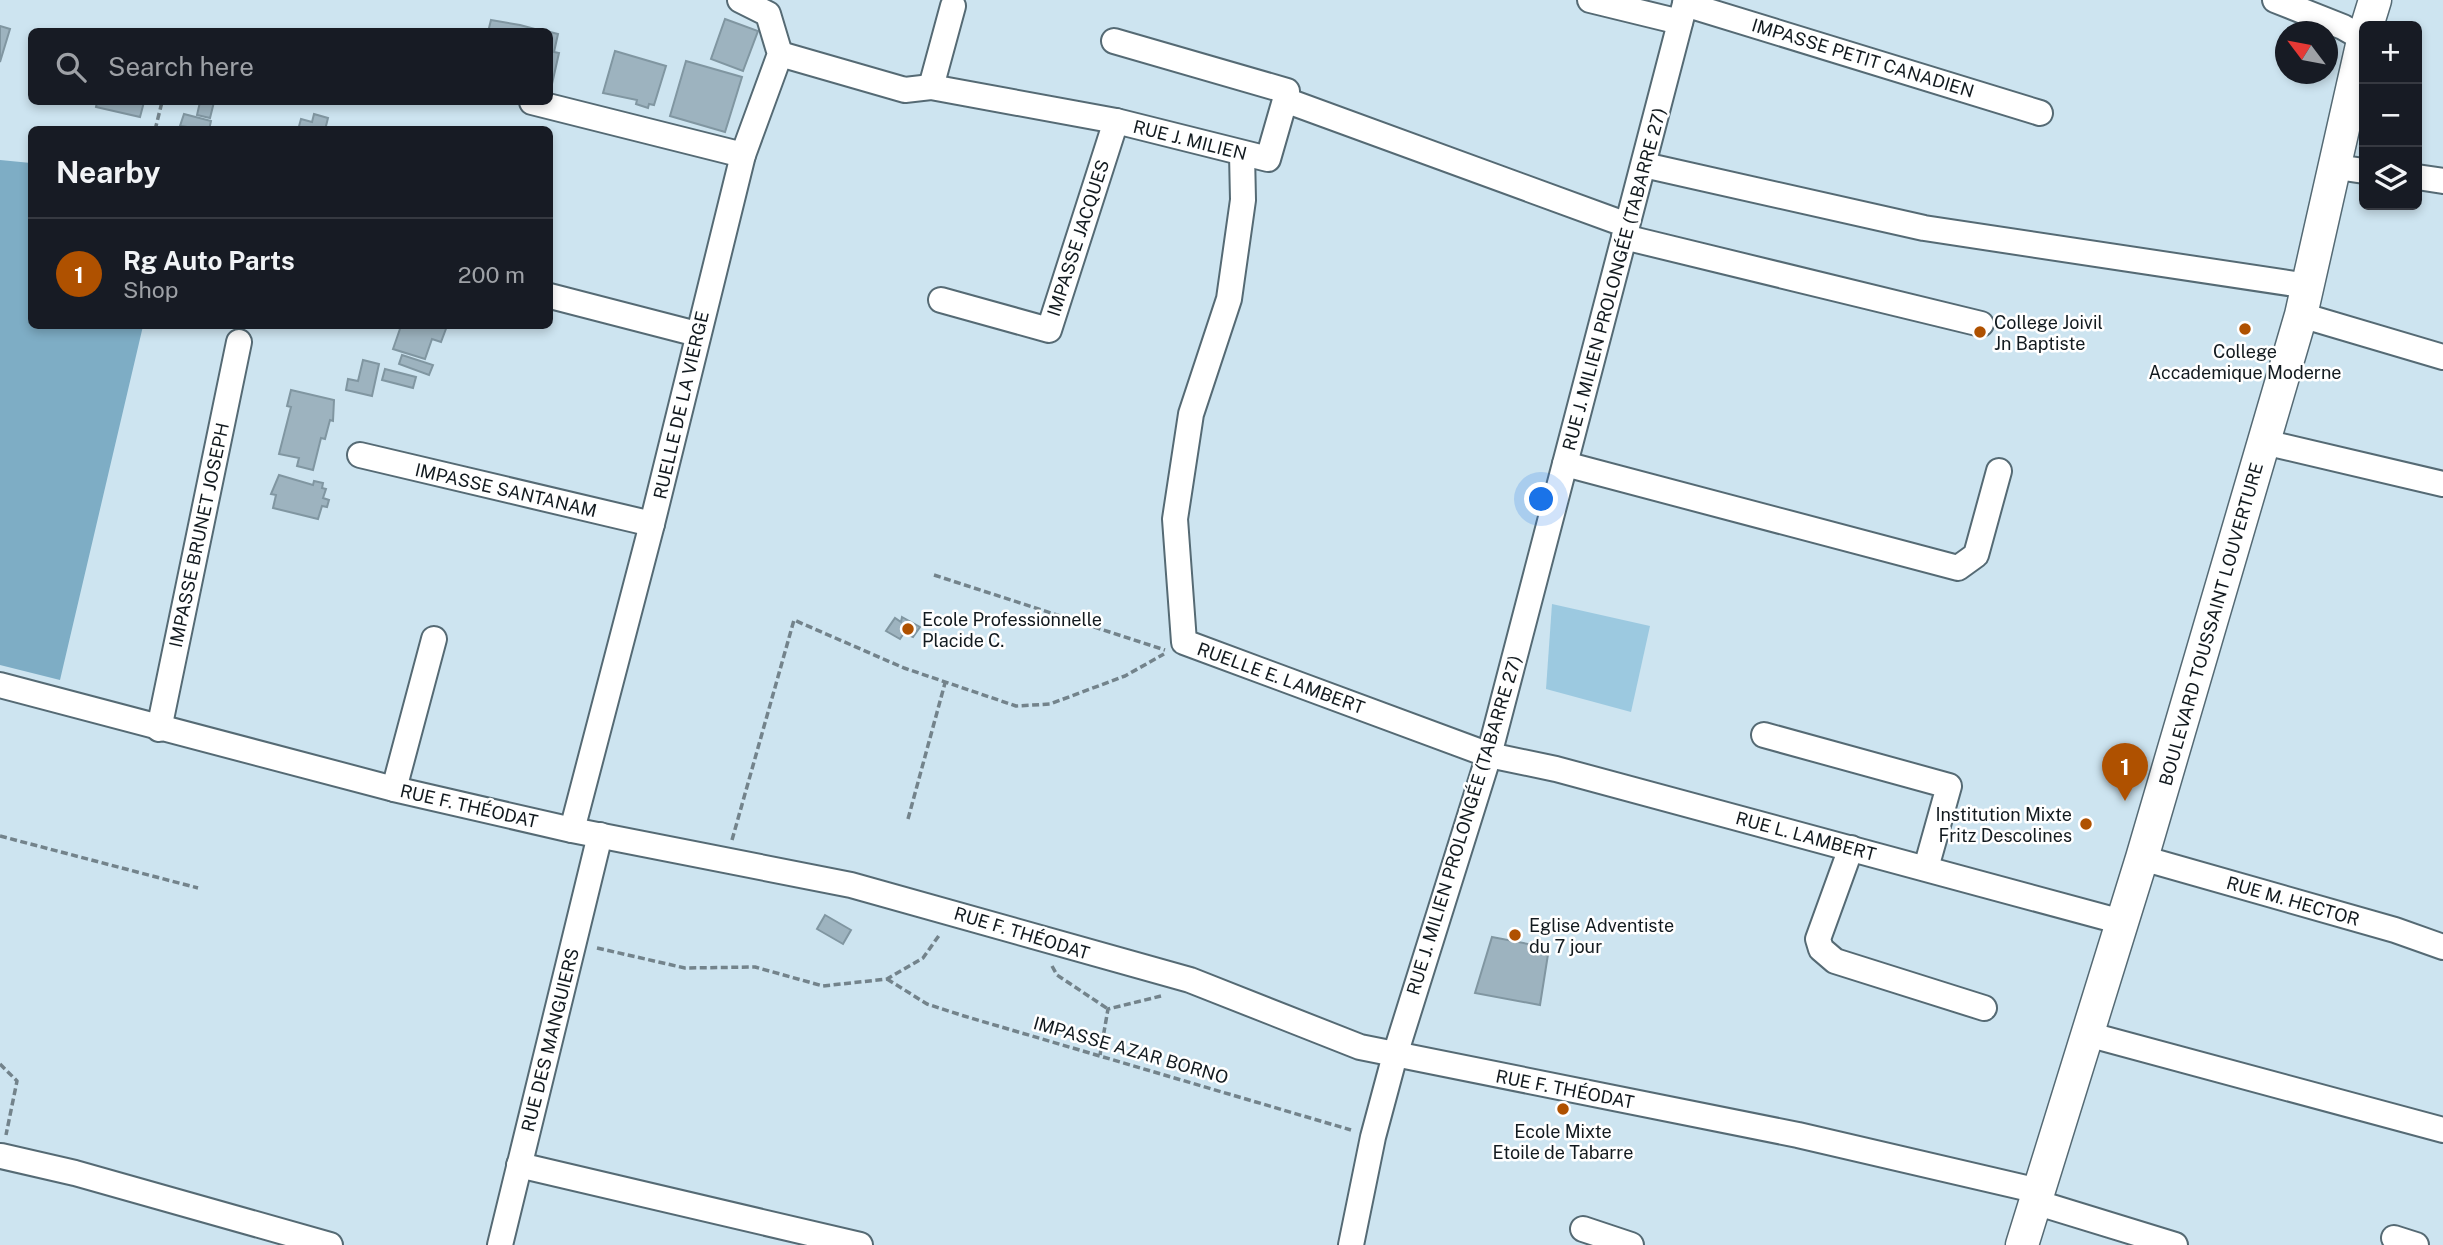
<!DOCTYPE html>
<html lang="en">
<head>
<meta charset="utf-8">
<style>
  body { margin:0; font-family:"Public Sans",sans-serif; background:#242831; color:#f1f3f6 }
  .controls { position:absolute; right:21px; top:21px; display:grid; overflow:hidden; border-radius:10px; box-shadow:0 4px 10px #0003 }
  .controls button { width:63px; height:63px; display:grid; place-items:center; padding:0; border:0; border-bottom:2px solid #363941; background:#171b24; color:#f1f3f6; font:35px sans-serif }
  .compass { position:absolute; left:2275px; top:21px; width:63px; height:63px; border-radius:50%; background:#171b24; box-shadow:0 4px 10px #0003; rotate:302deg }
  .you { position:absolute; left:1542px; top:500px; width:24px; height:24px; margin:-18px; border:5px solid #fff; border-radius:50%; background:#1a73e8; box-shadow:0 0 0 10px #1a73e833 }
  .badge { display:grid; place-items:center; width:46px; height:46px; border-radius:50%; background:#af5100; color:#fff; font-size:23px; font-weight:700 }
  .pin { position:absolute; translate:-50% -58px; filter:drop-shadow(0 2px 4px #0008) }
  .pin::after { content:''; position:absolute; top:37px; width:24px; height:21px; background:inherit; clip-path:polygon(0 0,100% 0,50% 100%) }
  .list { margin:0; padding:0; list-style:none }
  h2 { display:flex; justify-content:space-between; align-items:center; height:91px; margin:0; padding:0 28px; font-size:30px }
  h2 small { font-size:23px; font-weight:400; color:#9ea1a6 }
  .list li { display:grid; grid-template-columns:46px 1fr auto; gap:21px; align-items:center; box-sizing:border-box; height:112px; padding:0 28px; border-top:2px solid #363941 }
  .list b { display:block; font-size:26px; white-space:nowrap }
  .list p { margin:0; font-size:23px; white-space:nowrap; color:#9ea1a6 }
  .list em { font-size:23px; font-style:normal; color:#9ea1a6 }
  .icon { flex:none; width:38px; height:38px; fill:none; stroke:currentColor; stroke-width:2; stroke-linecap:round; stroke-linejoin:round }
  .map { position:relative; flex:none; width:2443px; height:1245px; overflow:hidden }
  .search { position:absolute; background:#171b24; box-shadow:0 4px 10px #0003; left:28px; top:28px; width:525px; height:77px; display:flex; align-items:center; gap:18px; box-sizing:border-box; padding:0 24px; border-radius:10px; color:#9ea1a6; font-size:26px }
  .panel { position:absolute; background:#171b24; box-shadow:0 4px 10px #0003; left:28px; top:126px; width:525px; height:203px; border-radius:10px }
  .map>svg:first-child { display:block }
  .green { fill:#9cc9e0 }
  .forest { fill:#7eadc5 }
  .building { fill:#9db3bf; stroke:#8096a1; stroke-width:2 }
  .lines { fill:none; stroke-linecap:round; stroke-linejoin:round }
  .minor-casing { stroke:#556a74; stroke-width:28 }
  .major-casing { stroke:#556a74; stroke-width:35 }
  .path { stroke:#73838b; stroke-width:3.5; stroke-dasharray:7 3.5; stroke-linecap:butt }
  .minor { stroke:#fff; stroke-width:24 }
  .major { stroke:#fff; stroke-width:32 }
  .poi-dot { fill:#af5100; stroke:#fff; stroke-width:2.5 }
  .labels { text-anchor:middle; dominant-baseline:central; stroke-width:5; stroke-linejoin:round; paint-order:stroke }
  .street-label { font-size:18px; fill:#121a1f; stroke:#fff }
  .poi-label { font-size:18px; fill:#121a1f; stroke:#fff; text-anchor:start }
</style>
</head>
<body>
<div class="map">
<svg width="2443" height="1245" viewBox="0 0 2443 1245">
  <rect width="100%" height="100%" fill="#cde4f0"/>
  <polygon class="green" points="1552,604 1650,626 1631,712 1546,689"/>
  <polygon class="forest" points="0,160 31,163 32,326 143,326 60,680 0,665"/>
  <g class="building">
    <polygon points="725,19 758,31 743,71 711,59"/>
    <polygon points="491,20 520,25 546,32 488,32"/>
    <polygon points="0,26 10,29 0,62"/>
    <polygon points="550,32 558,34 554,52 559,53 552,84"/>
    <polygon points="615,51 666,66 654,105 649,104 648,108 636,104 637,100 603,93"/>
    <polygon points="686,61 742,77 725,132 670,116"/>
    <polygon points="97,102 144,102 140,117 96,107"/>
    <polygon points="200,102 214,102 210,118 197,115"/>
    <polygon points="184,114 211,121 209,130 180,126"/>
    <polygon points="314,114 328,118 325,130 298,130 301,119 312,122"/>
    <polygon points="401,326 447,326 441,342 432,339 425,359 393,349"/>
    <polygon points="402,355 433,365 429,375 399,364"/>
    <polygon points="363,360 379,364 372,396 346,390 348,379 358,381"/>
    <polygon points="385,369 416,377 413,388 382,380"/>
    <polygon points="291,390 334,400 333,421 330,420 325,439 321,438 313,470 297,466 299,458 279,454 291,407 287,406"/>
    <polygon points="279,475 313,485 314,481 323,483 322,488 326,489 323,498 329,500 327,507 322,506 318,519 273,508 276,495 271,494"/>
    <polygon points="902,617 920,627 913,637 904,633 900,639 886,631 895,618 901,622"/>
    <polygon points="825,915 851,930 843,944 817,929"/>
    <polygon points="1492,937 1549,948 1540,1005 1475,993"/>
  </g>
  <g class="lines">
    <defs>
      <g id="minor">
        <polyline points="1590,0 1680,22"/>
        <polyline points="2275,0 2343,27 2364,39"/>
        <polyline points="1685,4 2040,113"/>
        <polyline points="1114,41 1287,91 1285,100"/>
        <polyline points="780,54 905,90 931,87 1116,121 1268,159 1285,100 1627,225"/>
        <polyline points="931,87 953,6"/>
        <polyline points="532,102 743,155"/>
        <polyline points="1242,154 1243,200 1229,299 1191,414 1175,519 1184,642 1489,755 1556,769 2122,922"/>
        <polyline points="1644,165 1924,228 2308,286"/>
        <polyline points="2337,167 2364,171"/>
        <polyline points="2417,177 2443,181"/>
        <polyline points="1624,237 1981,324"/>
        <polyline points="550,296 697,334"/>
        <polyline points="941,300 1049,330 1116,121"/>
        <polyline points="2301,315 2443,357"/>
        <polyline points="2264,442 2443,484"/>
        <polyline points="360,455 652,524"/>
        <polyline points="1565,464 1958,568 1976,555 1999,471"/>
        <polyline points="0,685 394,789 572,830 851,885 1190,980 1360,1047 1798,1135 2039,1191"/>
        <polyline points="159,729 239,342"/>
        <polyline points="1764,735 1949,786 1926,868"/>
        <polyline points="394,789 434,639"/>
        <polyline points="572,830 652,524 743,155 780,54 768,14 740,0"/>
        <polyline points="1851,848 1818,939 1821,949 1835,961 1984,1008"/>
        <polyline points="2142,858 2395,930 2443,947"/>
        <polyline points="2087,1034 2443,1130"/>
        <polyline points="1,1156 75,1173 330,1245"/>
        <polyline points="519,1165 860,1245"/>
        <polyline points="2035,1202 2175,1245"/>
        <polyline points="1583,1229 1631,1245"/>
        <polyline points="2394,1238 2416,1245"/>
        <polyline points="500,1245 600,835"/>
        <polyline points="1351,1245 1373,1137 1395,1055 1489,755 1686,0"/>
      </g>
      <g id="major">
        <polyline points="2367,26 2375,0"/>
        <polyline points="2022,1245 2142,858 2301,315 2364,36"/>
      </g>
    </defs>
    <use href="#minor" class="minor-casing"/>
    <use href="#major" class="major-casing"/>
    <g class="path">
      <polyline points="155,130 162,102"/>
      <polyline points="934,575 1165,650"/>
      <polyline points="908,819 945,683"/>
      <polyline points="0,836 198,888"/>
      <polyline points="732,840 794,620 904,668 1016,706 1050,704 1125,676 1164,654"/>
      <polyline points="597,948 685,968 755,967 823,986 887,979 923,958 940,934"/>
      <polyline points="1052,966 1057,975 1108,1009"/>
      <polyline points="887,979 927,1004 964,1016 1351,1130"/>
      <polyline points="1100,1055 1108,1009 1161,996"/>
      <polyline points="0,1064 17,1081 6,1135"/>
    </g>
    <use href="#minor" class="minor"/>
    <use href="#major" class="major"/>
  </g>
  <g class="poi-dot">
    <circle cx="2245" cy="329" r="7"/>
    <circle cx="1980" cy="332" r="7"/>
    <circle cx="908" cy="629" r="7"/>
    <circle cx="2086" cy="824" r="7"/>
    <circle cx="1515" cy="935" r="7"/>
    <circle cx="1563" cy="1109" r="7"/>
  </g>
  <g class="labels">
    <g class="street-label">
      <text transform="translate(1863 58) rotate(17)">IMPASSE PETIT CANADIEN</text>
      <text transform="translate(1190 140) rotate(14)">RUE J. MILIEN</text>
      <text transform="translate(1078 238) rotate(-72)">IMPASSE JACQUES</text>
      <text transform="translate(1614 279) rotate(-75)">RUE J. MILIEN PROLONGÉE (TABARRE 27)</text>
      <text transform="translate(681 405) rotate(-77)">RUELLE DE LA VIERGE</text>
      <text transform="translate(506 490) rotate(13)">IMPASSE SANTANAM</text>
      <text transform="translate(199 535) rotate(-78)">IMPASSE BRUNET JOSEPH</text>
      <text transform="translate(2211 624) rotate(-74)">BOULEVARD TOUSSAINT LOUVERTURE</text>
      <text transform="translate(1281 678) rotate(20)">RUELLE E. LAMBERT</text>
      <text transform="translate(469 806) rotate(13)">RUE F. THÉODAT</text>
      <text transform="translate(1464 825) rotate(-73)">RUE J. MILIEN PROLONGÉE (TABARRE 27)</text>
      <text transform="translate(1806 836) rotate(15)">RUE L. LAMBERT</text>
      <text transform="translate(2293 901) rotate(16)">RUE M. HECTOR</text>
      <text transform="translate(1022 933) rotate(17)">RUE F. THÉODAT</text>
      <text transform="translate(550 1040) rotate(-76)">RUE DES MANGUIERS</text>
      <text transform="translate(1131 1050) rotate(16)">IMPASSE AZAR BORNO</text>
      <text transform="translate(1565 1089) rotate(11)">RUE F. THÉODAT</text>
    </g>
    <g class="poi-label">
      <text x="1994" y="322">College Joivil<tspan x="1994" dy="21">Jn Baptiste</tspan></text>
      <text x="2245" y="351" text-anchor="middle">College<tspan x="2245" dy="21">Accademique Moderne</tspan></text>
      <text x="922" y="619">Ecole Professionnelle<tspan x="922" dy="21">Placide C.</tspan></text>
      <text x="2072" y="814" text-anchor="end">Institution Mixte<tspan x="2072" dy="21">Fritz Descolines</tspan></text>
      <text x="1529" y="925">Eglise Adventiste<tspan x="1529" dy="21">du 7 jour</tspan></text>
      <text x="1563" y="1131" text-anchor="middle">Ecole Mixte<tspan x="1563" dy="21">Etoile de Tabarre</tspan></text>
    </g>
  </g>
</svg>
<div class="controls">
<button>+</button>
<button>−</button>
<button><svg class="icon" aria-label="layers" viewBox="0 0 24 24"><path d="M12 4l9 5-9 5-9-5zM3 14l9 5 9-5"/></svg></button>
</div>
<svg class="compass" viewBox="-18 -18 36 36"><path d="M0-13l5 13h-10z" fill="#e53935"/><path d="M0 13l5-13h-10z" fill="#9ea1a6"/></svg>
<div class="you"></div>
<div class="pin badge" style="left:2125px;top:801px">1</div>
<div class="search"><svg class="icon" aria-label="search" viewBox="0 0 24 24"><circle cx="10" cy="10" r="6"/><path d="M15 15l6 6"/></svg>Search here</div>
<section class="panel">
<h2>Nearby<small></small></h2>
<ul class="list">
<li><span class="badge">1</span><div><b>Rg Auto Parts</b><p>Shop</p></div><em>200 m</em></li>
</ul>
</section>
</div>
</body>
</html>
